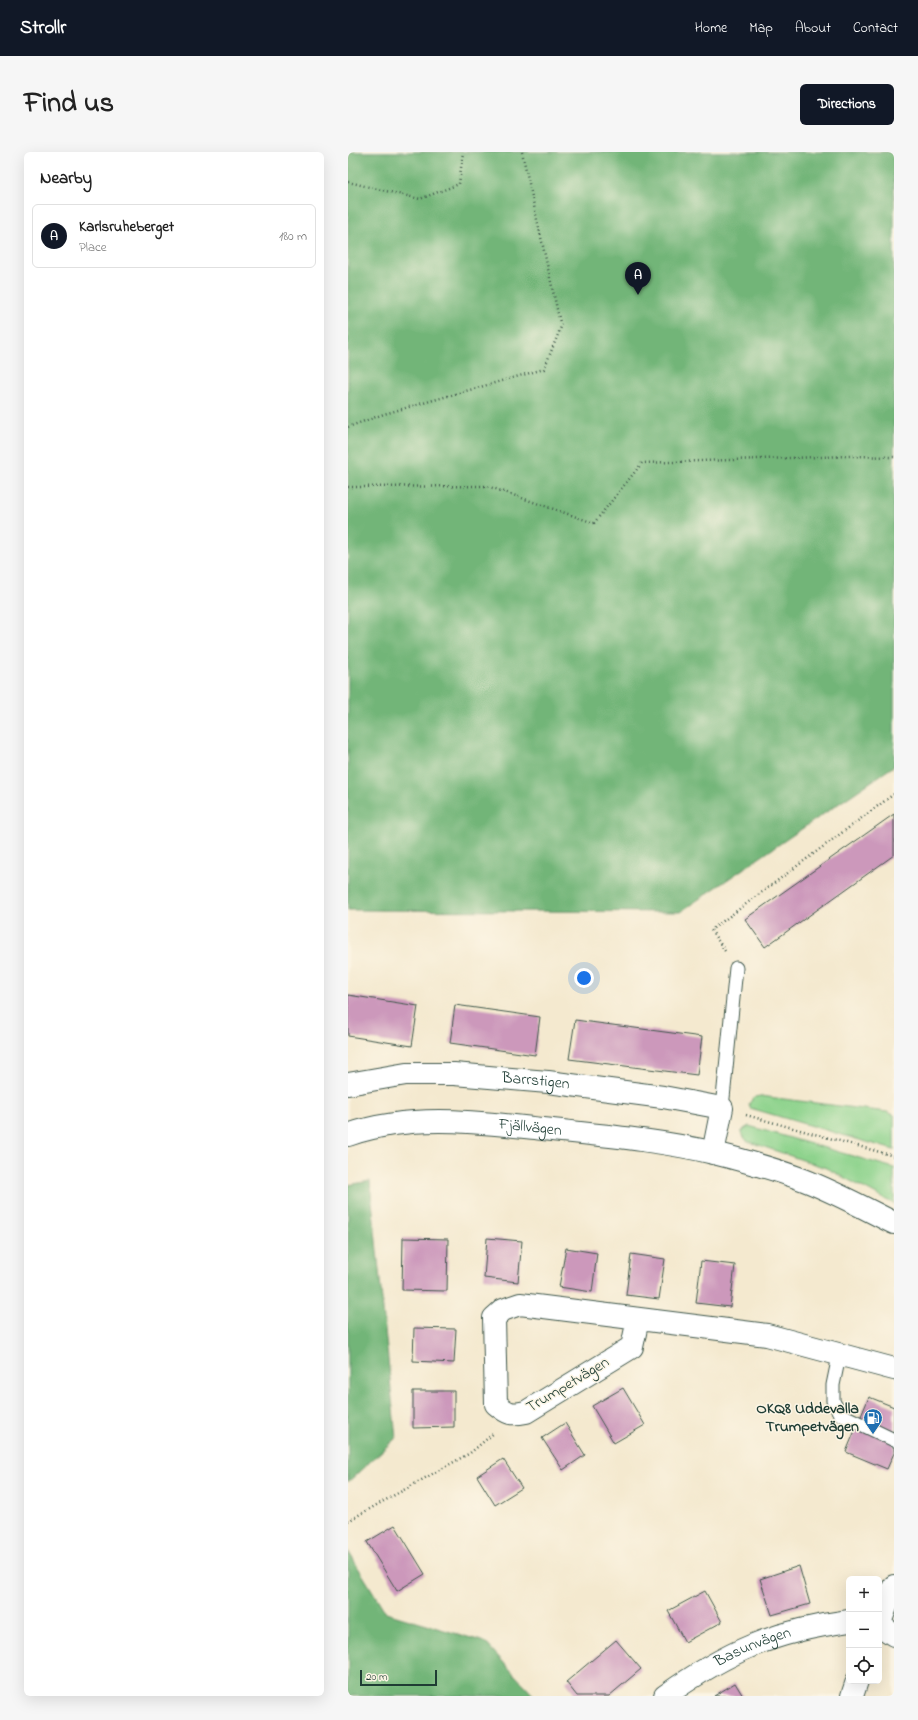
<!DOCTYPE html>
<html lang="en">
<head>
<meta charset="utf-8">
<style>
  body { margin:0; font-family:"Indie Flower",sans-serif; background:#f6f6f6; color:#222 }
  .controls { position:absolute; right:12px; bottom:12px; display:grid; overflow:hidden; border-radius:6px; box-shadow:0 4px 16px #0002 }
  .controls button { width:36px; height:36px; display:grid; place-items:center; padding:0; border:0; border-bottom:1px solid #e0e0e0; background:#fff; color:#222; font:20px sans-serif }
  .scale { position:absolute; left:12px; bottom:10px; width:77px; box-sizing:border-box; padding-left:4px; border:2px solid #1f3d34; border-top:0; font-size:11px; line-height:14px; white-space:nowrap; color:#1f3d34; -webkit-text-stroke:3px #fcf5e5; paint-order:stroke }
  .you { position:absolute; left:236px; top:826px; width:14px; height:14px; margin:-10px; border:3px solid #fff; border-radius:50%; background:#1a73e8; box-shadow:0 0 0 6px #1a73e833 }
  .badge { display:grid; place-items:center; width:26px; height:26px; border-radius:50%; background:#111827; color:#fff; font-size:13px; font-weight:700 }
  .pin { position:absolute; translate:-50% -33px; filter:drop-shadow(0 1px 2px #0008) }
  .pin::after { content:''; position:absolute; top:21px; width:14px; height:12px; background:inherit; clip-path:polygon(0 0,100% 0,50% 100%) }
  .list { margin:0; padding:0; list-style:none }
  h2 { display:flex; justify-content:space-between; align-items:center; height:52px; margin:0; padding:0 16px; font-size:17px }
  h2 small { font-size:13px; font-weight:400; color:#767676 }
  .list li { display:grid; grid-template-columns:26px 1fr auto; gap:12px; align-items:center; box-sizing:border-box; height:64px; margin:0 8px 8px; padding:0 8px; border:1px solid #e0e0e0; border-radius:6px }
  .list b { display:block; font-size:15px; white-space:nowrap }
  .list p { margin:0; font-size:13px; white-space:nowrap; color:#767676 }
  .list em { font-size:13px; font-style:normal; color:#767676 }
  .icon { flex:none; width:22px; height:22px; fill:none; stroke:currentColor; stroke-width:2; stroke-linecap:round; stroke-linejoin:round }
  .map { position:relative; flex:none; width:546px; height:1544px; overflow:hidden; border-radius:6px }
  header { display:flex; align-items:center; gap:24px; box-sizing:border-box; height:56px; padding:0 20px; background:#111827; color:#fff }
  header strong { font-size:19px }
  nav { display:flex; gap:22px; margin-inline-start:auto; font-size:14px }
  .intro { display:flex; align-items:center; justify-content:space-between; box-sizing:border-box; height:96px; padding:0 24px }
  h1 { margin:0; font-size:28px }
  .button { padding:10px 18px; border-radius:6px; background:#111827; color:#fff; font-size:14px; font-weight:700 }
  main { display:flex; gap:24px; padding:0 24px }
  aside { flex:1; background:#fff; border-radius:6px; box-shadow:0 4px 16px #0002 }
  .map>svg:first-child { display:block }
  .green { fill:#8ed38d; stroke:#568860 }
  .forest { fill:#72b578; stroke:#487956 }
  .building { fill:#cc98bb }
  .lines { fill:none; stroke-linecap:round; stroke-linejoin:round }
  .service-casing { stroke:#3f574b; stroke-width:15 }
  .minor-casing { stroke:#3f574b; stroke-width:24 }
  .tertiary-casing { stroke:#3f574b; stroke-width:24 }
  .path { stroke:#3f574b; stroke-width:2.5; stroke-dasharray:1 3; stroke-linecap:butt }
  .service { stroke:#fff; stroke-width:13 }
  .minor { stroke:#fff; stroke-width:22 }
  .tertiary { stroke:#fff; stroke-width:22 }
  .labels { text-anchor:middle; dominant-baseline:central; stroke-width:3; stroke-linejoin:round; paint-order:stroke }
  .street-label { font-size:16px; fill:#1f3d34; stroke:#fcf5e5 }
  .poi-label { font-size:16px; font-weight:bold; fill:#1f3d34; stroke:#fcf5e5; text-anchor:end }
</style>
</head>
<body>
<header>
<strong>Strollr</strong>
<nav><a>Home</a><a>Map</a><a>About</a><a>Contact</a></nav>
</header>
<div class="intro"><h1>Find us</h1><a class="button">Directions</a></div>
<main>
<aside>
<h2>Nearby<small></small></h2>
<ul class="list">
<li><span class="badge">A</span><div><b>Karlsruheberget</b><p>Place</p></div><em>180 m</em></li>
</ul>
</aside>
<div class="map">
<svg width="546" height="1544" viewBox="0 0 546 1544">
  <rect width="100%" height="100%" fill="#fcf5e5"/>
  <filter id="ink" filterUnits="userSpaceOnUse"><feTurbulence type="fractalNoise" baseFrequency=".025" numOctaves="2"/><feDisplacementMap in="SourceGraphic" scale="8" xChannelSelector="R" yChannelSelector="G"/><feConvolveMatrix kernelMatrix="1 2 1 2 8 2 1 2 1" color-interpolation-filters="sRGB"/></filter>
  <filter id="wash" filterUnits="userSpaceOnUse"><feTurbulence type="fractalNoise" baseFrequency=".012" numOctaves="4" result="noise"/><feDisplacementMap in="SourceGraphic" scale="16" xChannelSelector="R" yChannelSelector="G"/><feGaussianBlur stdDeviation="0.9" result="paint"/><feColorMatrix in="noise" values="0 0 0 0 0 0 0 0 0 0 0 0 0 0 0 0 0 1.4 0 .05"/><feComposite in="paint" operator="in"/></filter>
  <g filter="url(#wash)">
    <rect width="100%" height="100%" fill="#f4e9cf"/>
    <g class="green">
      <polygon points="412,944 539,960 546,963 546,998 402,956 401,951 407,945"/>
      <polygon points="401,974 546,1016 546,1052 478,1016 399,989 393,981 396,977"/>
    </g>
    <g class="forest">
      <polygon points="0,0 546,0 546,614 332,760 0,758"/>
      <polygon points="22,1029 48,1286 0,1330 0,1033"/>
      <polygon points="0,1399 38,1461 137,1490 186,1544 0,1544"/>
    </g>
    <g id="blocks">
      <g class="building">
        <polygon points="546,662 546,703 417,795 397,767"/>
        <polygon points="0,843 70,854 64,894 0,884"/>
        <polygon points="107,853 192,865 187,903 102,891"/>
        <polygon points="227,868 354,885 349,923 221,907"/>
        <polygon points="55,1086 100,1087 99,1139 54,1138"/>
        <polygon points="139,1086 174,1089 170,1130 136,1126"/>
        <polygon points="218,1096 249,1101 244,1140 211,1135"/>
        <polygon points="283,1102 317,1107 311,1147 278,1143"/>
        <polygon points="353,1109 387,1113 382,1155 348,1151"/>
        <polygon points="66,1176 108,1177 106,1211 65,1209"/>
        <polygon points="275,1236 297,1273 266,1291 244,1254"/>
        <polygon points="65,1239 106,1239 106,1275 65,1276"/>
        <polygon points="521,1245 546,1255 546,1301 539,1317 498,1300"/>
        <polygon points="217,1271 237,1303 215,1318 194,1286"/>
        <polygon points="155,1307 174,1336 147,1353 129,1324"/>
        <polygon points="47,1373 77,1422 49,1439 19,1390"/>
        <polygon points="451,1414 462,1452 424,1463 412,1427"/>
        <polygon points="357,1439 374,1470 337,1490 320,1459"/>
        <polygon points="268,1488 293,1517 261,1544 229,1544 218,1530"/>
        <polygon points="387,1531 395,1544 366,1544"/>
      </g>
    </g>
  </g>
  <g filter="url(#ink)">
    <use href="#blocks" fill-opacity="0" stroke="#3f574b" stroke-width="1"/>
    <g class="lines">
      <defs>
        <g id="service">
          <polyline points="374,956 388,816"/>
          <polyline points="491,1204 485,1233 485,1249 492,1262 546,1288"/>
        </g>
        <g id="minor">
          <path id="s1" d="M 0,932 L 58,922 L 106,922 L 200,930 L 315,945 L 374,956 L 365,1001"/>
          <path d="M 290,1167 L 284,1195 L 178,1260 C 163,1263 160,1262 148,1252 L 146,1166 L 155,1158 L 172,1152 L 419,1183 L 546,1217"/>
          <polyline points="531,1473 546,1434"/>
          <polyline points="531,1473 546,1483"/>
          <path id="s2" d="M 317,1544 C 378,1500 426,1479 501,1469"/>
          <polyline points="504,1544 509,1529"/>
        </g>
        <g id="tertiary">
          <path id="s3" d="M 0,983 C 63,961 130,970 195,977 C 250,983 312,988 366,1001 C 394,1008 429,1018 456,1028 C 487,1040 516,1056 546,1071"/>
        </g>
      </defs>
      <use href="#service" class="service-casing"/>
      <use href="#minor" class="minor-casing"/>
      <use href="#tertiary" class="tertiary-casing"/>
      <g class="path">
        <polyline points="0,30 72,47 111,32 115,0"/>
        <polyline points="0,275 36,262 196,217 213,175 174,0"/>
        <polyline points="0,335 139,334 246,371 294,311 501,304 546,305"/>
        <polyline points="377,799 363,778 546,642"/>
        <polyline points="398,963 546,1004"/>
        <polyline points="0,1369 122,1301 146,1281"/>
      </g>
      <use href="#service" class="service"/>
      <use href="#minor" class="minor"/>
      <use href="#tertiary" class="tertiary"/>
    </g>
  </g>
  <defs>
    <symbol id="fuel-pin" viewBox="-11 -11 22 30"><path d="M0 17L-7.5 6A9.5 9.5 0 1 1 7.5 6Z" fill="#1f6fb2" stroke="#fcf5e5"/><path d="M-5.5-6h7V0h2V4h1.3V-2.5L3-4.5l.8-.8L6-3V5H2.5V1h-1V6h-7ZM-4.2-4.7v3.2H.2V-4.7Z" fill="#fff"/></symbol>
  </defs>
  <g fill-rule="evenodd">
    <use href="#fuel-pin" x="514" y="1255" width="22" height="30"/>
  </g>
  <g class="labels">
    <g class="street-label">
      <text stroke="none"><textPath href="#s1" startOffset="189">Barrstigen</textPath></text>
      <text stroke="none"><textPath href="#s3" startOffset="184">Fjällvägen</textPath></text>
      <text transform="translate(220 1233) rotate(-31)">Trumpetvägen</text>
      <text stroke="none"><textPath href="#s2" startOffset="101">Basunvägen</textPath></text>
    </g>
    <g class="poi-label">
      <text x="511" y="1257">OKQ8 Uddevalla<tspan x="511" dy="18">Trumpetvägen</tspan></text>
    </g>
  </g>
</svg>
<div class="controls">
<button>+</button>
<button>−</button>
<button><svg class="icon" aria-label="locate" viewBox="0 0 24 24"><circle cx="12" cy="12" r="6"/><path d="M12 2v4M12 18v4M2 12h4M18 12h4"/></svg></button>
</div>
<div class="scale">20 m</div>
<div class="you"></div>
<div class="pin badge" style="left:290px;top:143px">A</div>
</div>
</main>
</body>
</html>
